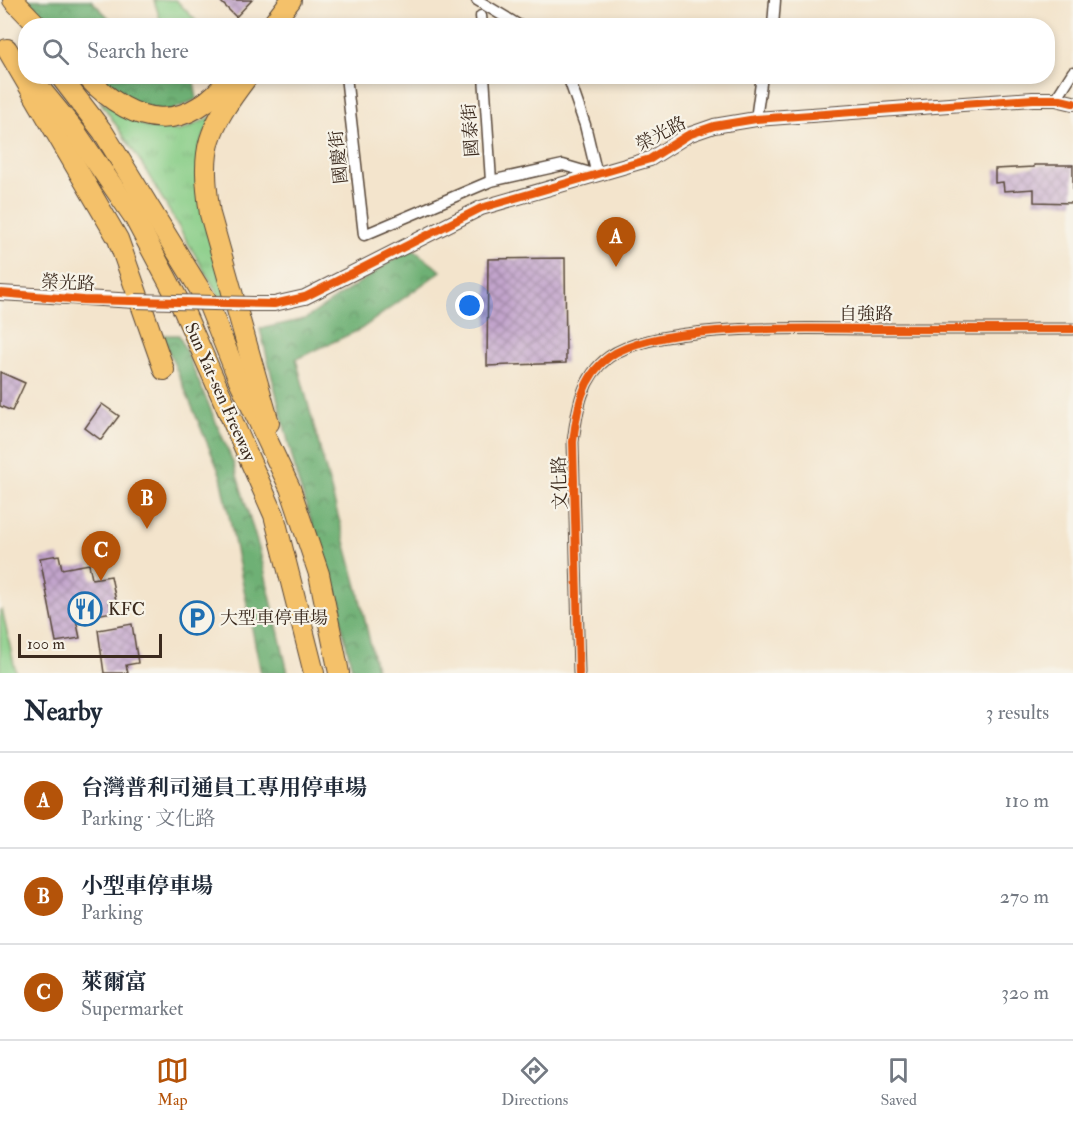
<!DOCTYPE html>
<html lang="en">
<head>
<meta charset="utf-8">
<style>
  body { margin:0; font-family:"IM FELL Double Pica","Noto Serif TC",serif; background:#f6f6f7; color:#1f2937 }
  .scale { position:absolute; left:18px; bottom:15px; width:144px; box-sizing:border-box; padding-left:6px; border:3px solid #3b2a1e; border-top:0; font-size:16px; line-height:21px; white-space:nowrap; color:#3b2a1e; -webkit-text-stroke:4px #f7f3e8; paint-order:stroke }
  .you { position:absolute; left:470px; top:306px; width:21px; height:21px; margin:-15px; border:4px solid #fff; border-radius:50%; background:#1a73e8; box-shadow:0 0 0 9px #1a73e833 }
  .badge { display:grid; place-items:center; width:39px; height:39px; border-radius:50%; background:#b45309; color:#fff; font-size:20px; font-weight:700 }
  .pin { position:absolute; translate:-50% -50px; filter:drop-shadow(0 2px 3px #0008) }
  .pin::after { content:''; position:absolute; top:32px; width:21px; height:18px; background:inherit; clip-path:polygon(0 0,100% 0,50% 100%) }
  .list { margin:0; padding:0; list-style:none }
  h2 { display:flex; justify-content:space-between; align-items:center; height:78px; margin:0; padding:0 24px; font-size:26px }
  h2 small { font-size:20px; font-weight:400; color:#747a83 }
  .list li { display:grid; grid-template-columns:39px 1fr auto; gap:18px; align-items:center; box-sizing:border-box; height:96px; padding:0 24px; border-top:2px solid #e0e1e3 }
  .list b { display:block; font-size:22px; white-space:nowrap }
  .list p { margin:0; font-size:20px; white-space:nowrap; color:#747a83 }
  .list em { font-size:20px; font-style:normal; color:#747a83 }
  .icon { flex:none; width:33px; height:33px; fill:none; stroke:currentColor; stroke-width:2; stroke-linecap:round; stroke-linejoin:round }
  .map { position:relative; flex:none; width:1073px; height:673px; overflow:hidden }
  .search { position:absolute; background:#fff; box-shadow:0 3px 9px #0003; left:18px; right:18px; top:18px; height:66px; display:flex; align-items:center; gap:15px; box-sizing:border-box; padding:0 21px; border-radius:24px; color:#747a83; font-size:22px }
  .sheet { height:366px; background:#fff }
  nav { display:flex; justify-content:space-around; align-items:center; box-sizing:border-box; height:84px; border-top:2px solid #e0e1e3; background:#fff; font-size:16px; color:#747a83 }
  nav a { display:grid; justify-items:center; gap:3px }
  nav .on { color:#b45309 }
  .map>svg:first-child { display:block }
  .grass { fill:url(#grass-tufts); stroke:#627c52; stroke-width:1.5 }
  .forest { fill:url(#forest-crowns); stroke:#546d49; stroke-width:1.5 }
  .park { fill:#88cd87; stroke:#627c52; stroke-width:1.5 }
  .building { fill:url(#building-cross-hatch) }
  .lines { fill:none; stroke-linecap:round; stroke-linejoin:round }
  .minor-casing { stroke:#574638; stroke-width:13 }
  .tertiary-casing { stroke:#574638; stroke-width:16 }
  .motorway-casing { stroke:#574638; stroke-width:22 }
  .minor { stroke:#fff; stroke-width:10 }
  .tertiary { stroke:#fff; stroke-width:14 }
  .motorway { stroke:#f4c16a; stroke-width:20 }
  .tertiary-bridge-casing { stroke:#574638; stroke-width:16; stroke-linecap:butt }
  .tertiary-bridge { stroke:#fff; stroke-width:14 }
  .cycleway-casing { stroke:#f7f3e8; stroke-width:11 }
  .cycleway { stroke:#e8590c; stroke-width:8 }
  .labels { text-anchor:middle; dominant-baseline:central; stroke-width:4.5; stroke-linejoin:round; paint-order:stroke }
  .street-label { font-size:18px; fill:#3b2a1e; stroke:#f7f3e8 }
  .poi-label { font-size:18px; fill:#3b2a1e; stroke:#f7f3e8; text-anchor:start }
</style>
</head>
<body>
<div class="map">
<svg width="1073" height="673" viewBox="0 0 1073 673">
  <defs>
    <pattern id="grass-tufts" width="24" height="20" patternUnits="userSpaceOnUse" patternTransform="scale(1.5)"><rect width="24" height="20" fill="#88cd87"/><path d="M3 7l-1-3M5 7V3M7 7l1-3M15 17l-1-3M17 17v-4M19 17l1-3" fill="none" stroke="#76b074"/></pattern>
    <pattern id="forest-crowns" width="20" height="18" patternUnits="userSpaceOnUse" patternTransform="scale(1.5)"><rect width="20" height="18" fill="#6eb074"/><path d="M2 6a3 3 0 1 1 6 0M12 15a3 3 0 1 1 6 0" fill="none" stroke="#5c8f5f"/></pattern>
    <pattern id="building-cross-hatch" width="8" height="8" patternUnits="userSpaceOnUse" patternTransform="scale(1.5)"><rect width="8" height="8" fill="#c2a4cc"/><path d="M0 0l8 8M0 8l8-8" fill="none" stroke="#9f86a5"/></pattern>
  </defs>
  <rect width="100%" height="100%" fill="#f7f3e8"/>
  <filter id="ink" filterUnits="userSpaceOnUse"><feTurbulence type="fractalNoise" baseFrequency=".0167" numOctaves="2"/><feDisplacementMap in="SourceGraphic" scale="12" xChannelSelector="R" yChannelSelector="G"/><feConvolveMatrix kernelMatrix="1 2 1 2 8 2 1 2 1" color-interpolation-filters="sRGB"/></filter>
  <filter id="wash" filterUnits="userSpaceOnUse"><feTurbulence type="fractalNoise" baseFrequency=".008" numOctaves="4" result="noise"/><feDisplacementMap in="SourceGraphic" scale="24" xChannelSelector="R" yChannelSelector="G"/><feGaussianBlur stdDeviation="1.35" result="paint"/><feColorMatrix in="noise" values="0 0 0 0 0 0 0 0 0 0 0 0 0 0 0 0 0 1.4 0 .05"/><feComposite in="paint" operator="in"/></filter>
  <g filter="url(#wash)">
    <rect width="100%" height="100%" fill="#f3e4cc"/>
    <g class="grass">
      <polygon points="154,0 176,0 200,25 162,25"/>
      <polygon points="100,101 145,126 180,131 214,116 199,147 227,295 219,296 142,164"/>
    </g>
    <g class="forest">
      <polygon points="14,0 91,0 116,25 42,25"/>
      <polygon points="97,77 193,77 197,99 168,112 134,104"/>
      <polygon points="411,248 441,271 361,329 296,359 358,590 377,673 353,673 333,588 298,481 260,329 305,319"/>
      <polygon points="162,335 179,335 233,462 260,552 288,673 261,673 221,476"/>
    </g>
    <polygon class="park" points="0,610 2,610 16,673 0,673"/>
    <g id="blocks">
      <g class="building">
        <polygon points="219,0 252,0 236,17"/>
        <polygon points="1034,165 1073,165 1073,203 1034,202 1034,189 1004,191 1003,182 995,183 995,169 1034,167"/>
        <polygon points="565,258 566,363 487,366 488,259"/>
        <polygon points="0,372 25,383 12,411 0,406"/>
        <polygon points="102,404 119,416 101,440 85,428"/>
        <polygon points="59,555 62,569 89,564 92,579 111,576 116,601 110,602 112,612 76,619 80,638 56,642 40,558"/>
        <polygon points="132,624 138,663 126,665 128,673 104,673 98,630"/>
      </g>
    </g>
  </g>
  <g filter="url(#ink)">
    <use href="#blocks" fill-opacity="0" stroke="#574638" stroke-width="1.5"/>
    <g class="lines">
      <defs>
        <g id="minor">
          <polyline points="477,0 520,26"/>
          <polyline points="481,16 482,26"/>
          <polyline points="773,26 775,0"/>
          <polyline points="346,76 364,235 491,181 563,165 597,175 585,125 568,76"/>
          <polyline points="484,76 491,181"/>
          <polyline points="1056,99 1073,72"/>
          <polyline points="756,119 762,76"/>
          <path d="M 579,673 L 573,442 C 577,410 581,377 609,357 C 658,322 810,329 873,329 C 940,329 1006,329 1073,329"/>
        </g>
        <g id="tertiary">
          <polyline points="0,293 135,301"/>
          <polyline points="253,304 274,304 305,297 481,208 650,159 688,135 714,126 756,119 1033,99 1056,99 1073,103"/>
        </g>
        <g id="motorway">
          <polyline points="13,0 38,26"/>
          <polyline points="271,26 291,0"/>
          <polyline points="7,49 118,239 164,370"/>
          <polyline points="30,76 75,131 134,217 183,309 274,515 314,673"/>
          <polyline points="60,76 103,132 207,301 238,378 290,488 319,574 339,673"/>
          <path d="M 86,76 C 135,128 186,135 231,76"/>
          <path d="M 248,76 C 207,130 200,147 210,214 L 269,423"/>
        </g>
      </defs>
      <use href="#minor" class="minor-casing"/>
      <use href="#tertiary" class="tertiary-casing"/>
      <use href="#motorway" class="motorway-casing"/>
      <use href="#minor" class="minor"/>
      <use href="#tertiary" class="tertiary"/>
      <use href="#motorway" class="motorway"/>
      <defs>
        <polyline id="tertiary-bridge" points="135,301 253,304"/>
      </defs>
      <use href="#tertiary-bridge" class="tertiary-bridge-casing"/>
      <use href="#tertiary-bridge" class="tertiary-bridge"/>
      <defs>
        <g id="cycleway">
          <polyline points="0,293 83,300 274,304 305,297 481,208 650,159 688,135 714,126 756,119 1033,99 1056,99 1073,103"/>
          <path d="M 579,673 L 573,442 C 577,410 581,377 609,357 C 658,322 810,329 873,329 C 940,329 1006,329 1073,329"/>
        </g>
      </defs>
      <use href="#cycleway" class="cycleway-casing"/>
      <use href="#cycleway" class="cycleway"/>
    </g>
  </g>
  <defs>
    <symbol id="restaurant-ring" viewBox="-11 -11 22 22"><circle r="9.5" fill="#f7f3e8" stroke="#1f6fb2" stroke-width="1.5"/><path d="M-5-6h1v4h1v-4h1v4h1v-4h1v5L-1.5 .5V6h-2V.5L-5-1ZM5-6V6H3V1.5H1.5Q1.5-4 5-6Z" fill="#1f6fb2"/></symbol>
    <symbol id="parking-ring" viewBox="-11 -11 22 22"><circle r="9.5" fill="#f7f3e8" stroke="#1f6fb2" stroke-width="1.5"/><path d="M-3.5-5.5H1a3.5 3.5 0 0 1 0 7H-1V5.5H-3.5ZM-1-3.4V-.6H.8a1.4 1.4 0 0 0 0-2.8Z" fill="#1f6fb2"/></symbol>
  </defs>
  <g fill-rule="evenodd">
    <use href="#restaurant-ring" x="66" y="590" width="38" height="38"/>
    <use href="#parking-ring" x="178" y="599" width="38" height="38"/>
  </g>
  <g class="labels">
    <g class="street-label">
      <text transform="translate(471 130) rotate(-94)">國泰街</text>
      <text transform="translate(661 134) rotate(-27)">榮光路</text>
      <text transform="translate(339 157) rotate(-96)">國慶街</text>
      <text transform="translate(68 283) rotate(3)">榮光路</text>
      <text x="866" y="314">自強路</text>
      <text transform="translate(220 392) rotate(66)">Sun Yat-sen Freeway</text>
      <text transform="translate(560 483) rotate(-92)">文化路</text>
    </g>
    <g class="poi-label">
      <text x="108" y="609">KFC</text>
      <text x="220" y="618">大型車停車場</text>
    </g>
  </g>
</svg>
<div class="scale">100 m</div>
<div class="you"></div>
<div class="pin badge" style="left:616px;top:267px">A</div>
<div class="pin badge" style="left:147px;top:529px">B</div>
<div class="pin badge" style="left:101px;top:581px">C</div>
<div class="search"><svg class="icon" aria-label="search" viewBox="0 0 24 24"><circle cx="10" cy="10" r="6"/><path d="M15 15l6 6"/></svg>Search here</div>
</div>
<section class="sheet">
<h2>Nearby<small>3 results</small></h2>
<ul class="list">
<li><span class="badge">A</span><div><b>台灣普利司通員工專用停車場</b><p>Parking · 文化路</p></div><em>110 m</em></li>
<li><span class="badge">B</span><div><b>小型車停車場</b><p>Parking</p></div><em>270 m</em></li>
<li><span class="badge">C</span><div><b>萊爾富</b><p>Supermarket</p></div><em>320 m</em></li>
</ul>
</section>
<nav>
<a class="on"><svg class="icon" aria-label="map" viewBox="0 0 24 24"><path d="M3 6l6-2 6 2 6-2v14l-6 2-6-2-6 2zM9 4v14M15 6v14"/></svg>Map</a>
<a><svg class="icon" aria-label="directions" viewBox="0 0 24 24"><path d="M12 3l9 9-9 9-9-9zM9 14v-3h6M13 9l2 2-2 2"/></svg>Directions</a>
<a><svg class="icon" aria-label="saved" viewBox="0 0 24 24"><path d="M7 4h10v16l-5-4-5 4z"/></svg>Saved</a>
</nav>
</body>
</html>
